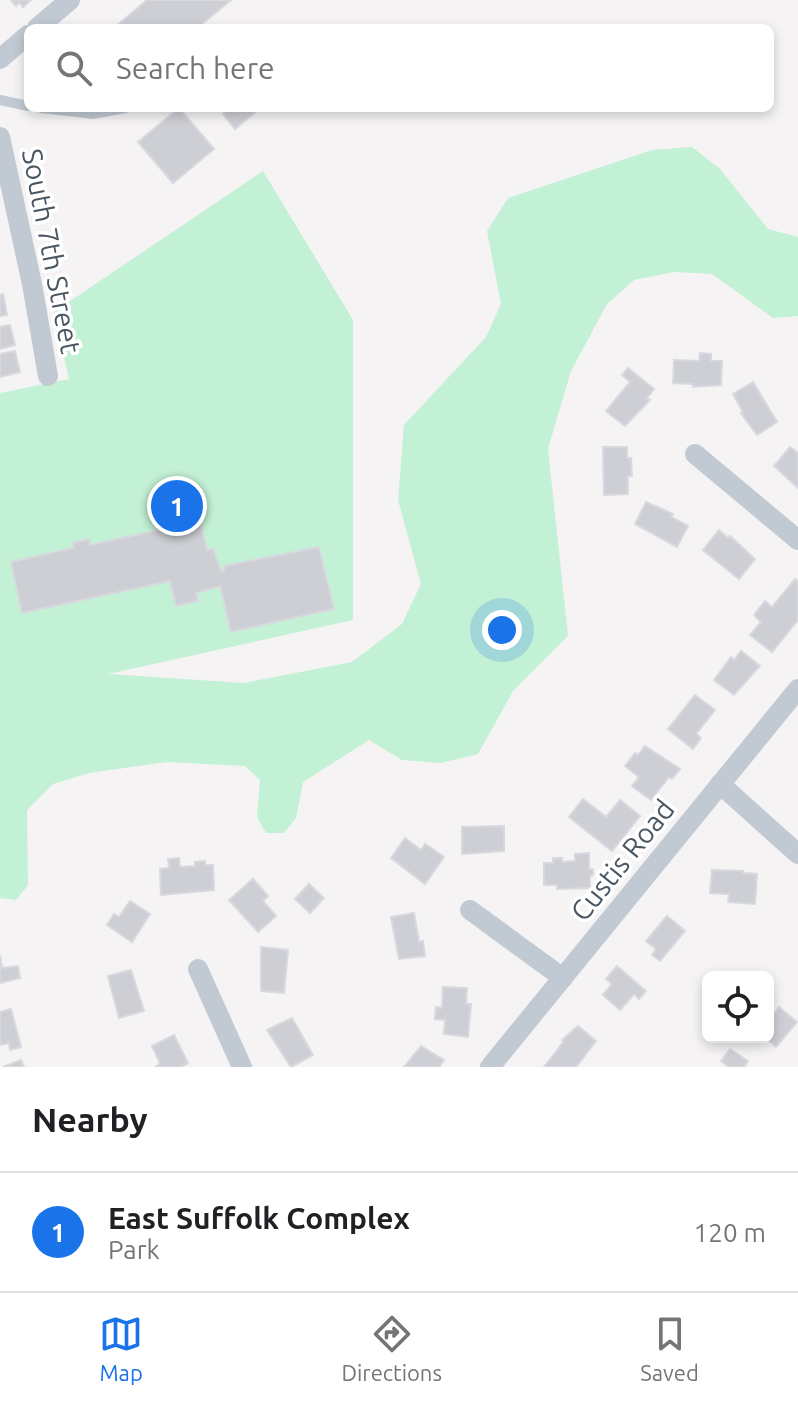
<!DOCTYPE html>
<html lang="en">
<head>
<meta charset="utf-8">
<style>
  body { margin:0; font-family:Ubuntu,sans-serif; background:#f6f6f6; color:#202124 }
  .controls { position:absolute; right:24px; bottom:24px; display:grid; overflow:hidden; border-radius:12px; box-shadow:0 4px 12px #0003 }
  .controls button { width:72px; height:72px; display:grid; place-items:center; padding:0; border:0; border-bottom:2px solid #e0e0e0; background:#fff; color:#202124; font:40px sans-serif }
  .you { position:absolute; left:502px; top:630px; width:28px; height:28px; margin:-20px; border:6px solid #fff; border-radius:50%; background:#1a73e8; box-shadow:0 0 0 12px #1a73e833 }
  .badge { display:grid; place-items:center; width:52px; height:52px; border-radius:50%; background:#1a73e8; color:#fff; font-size:26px; font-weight:700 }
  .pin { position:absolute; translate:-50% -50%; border:4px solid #fff; box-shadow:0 2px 8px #0006 }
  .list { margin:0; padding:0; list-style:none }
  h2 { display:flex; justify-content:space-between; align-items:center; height:104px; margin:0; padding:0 32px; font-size:34px }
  h2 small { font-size:26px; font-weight:400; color:#757577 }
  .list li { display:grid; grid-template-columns:52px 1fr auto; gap:24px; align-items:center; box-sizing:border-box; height:120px; padding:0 32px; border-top:2px solid #e0e0e0 }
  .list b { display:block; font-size:30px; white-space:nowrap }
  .list p { margin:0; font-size:26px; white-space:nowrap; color:#757577 }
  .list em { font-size:26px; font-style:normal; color:#757577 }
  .icon { flex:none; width:44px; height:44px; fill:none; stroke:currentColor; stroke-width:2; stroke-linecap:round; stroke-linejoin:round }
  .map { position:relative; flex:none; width:798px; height:1067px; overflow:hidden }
  .search { position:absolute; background:#fff; box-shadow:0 4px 12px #0003; left:24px; right:24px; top:24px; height:88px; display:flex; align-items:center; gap:20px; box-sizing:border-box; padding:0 28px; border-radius:12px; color:#757577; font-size:30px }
  .sheet { height:224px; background:#fff }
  nav { display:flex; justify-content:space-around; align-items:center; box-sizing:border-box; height:112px; border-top:2px solid #e0e0e0; background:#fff; font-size:22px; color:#757577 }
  nav a { display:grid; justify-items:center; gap:4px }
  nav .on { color:#1a73e8 }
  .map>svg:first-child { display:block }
  .green { fill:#c3f1d5 }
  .building { fill:#cdcfd5; stroke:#d7d9de; stroke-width:2 }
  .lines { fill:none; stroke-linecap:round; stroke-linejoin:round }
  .lane { stroke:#c1cad2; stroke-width:10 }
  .street { stroke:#c1cad2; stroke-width:20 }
  .labels { text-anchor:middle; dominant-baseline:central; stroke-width:7; stroke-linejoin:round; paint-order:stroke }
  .street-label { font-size:28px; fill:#4a5661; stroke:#fff }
</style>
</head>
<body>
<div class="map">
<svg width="798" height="1067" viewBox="0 0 798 1067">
  <rect width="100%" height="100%" fill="#f5f3f3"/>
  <polygon class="green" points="692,147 720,169 768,229 798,237 798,316 773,318 712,274 674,272 634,280 607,304 571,371 548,449 568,636 513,691 478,754 441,763 402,760 369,740 303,782 296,818 284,833 266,833 257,817 260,780 245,766 167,762 89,773 53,784 27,810 28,885 16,900 0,898 0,393 69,379 54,312 263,171 353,320 353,620 108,674 244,683 352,662 402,624 421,584 398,500 404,425 486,337 501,304 487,231 508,198 652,150"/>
  <g class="building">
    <polygon points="11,0 31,0 23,7 19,2 16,6"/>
    <polygon points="147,0 231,0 197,28 114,28"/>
    <polygon points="179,108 214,149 173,183 138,142"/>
    <polygon points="230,108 260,108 235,129 223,114"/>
    <polygon points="3,294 7,315 0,316 0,295"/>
    <polygon points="10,325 15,345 0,349 0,327"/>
    <polygon points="15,351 20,372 0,377 0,354"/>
    <polygon points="700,353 711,354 711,361 722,361 721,385 693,387 693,384 673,383 674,360 699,361"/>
    <polygon points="628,368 654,389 647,398 650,400 625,426 606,411 630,382 622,375"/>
    <polygon points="753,382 777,422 757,435 741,413 743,412 733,394"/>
    <polygon points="603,447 627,447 627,458 631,458 632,476 628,476 628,494 604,495"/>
    <polygon points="790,447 798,453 798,488 774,466"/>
    <polygon points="646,502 673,514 671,517 688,526 677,547 635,524"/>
    <polygon points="198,512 207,550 213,548 221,571 224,571 224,566 319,547 334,609 231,632 220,586 196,593 198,601 176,606 170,581 22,613 11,562 74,548 73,543 89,539 90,545 159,530 157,521"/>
    <polygon points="719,530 728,538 730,536 755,559 739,579 703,550"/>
    <polygon points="795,579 798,582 798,620 772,652 750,635 761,622 754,615 765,601 772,607"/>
    <polygon points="741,651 760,666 734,695 714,680 731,657 734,660"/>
    <polygon points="695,695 715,710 696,734 701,738 693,749 668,729"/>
    <polygon points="645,746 680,769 672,779 669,777 651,800 632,786 639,777 625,766 635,753 638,755"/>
    <polygon points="583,799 606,817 620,800 640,816 612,851 569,817"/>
    <polygon points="504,826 504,851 462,854 462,827"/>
    <polygon points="405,838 421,850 425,844 444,857 425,884 391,858"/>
    <polygon points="589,853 589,869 593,869 593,875 590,876 590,888 557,889 557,885 544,885 544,863 553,863 553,858 562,858 562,862 575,861 575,854"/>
    <polygon points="179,858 180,867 195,866 195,862 205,861 205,865 213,865 214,890 161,895 160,869 169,868 168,859"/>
    <polygon points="712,870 743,871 743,873 757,874 755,904 728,902 729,894 710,893"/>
    <polygon points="253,879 268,896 263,901 276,916 258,932 229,900"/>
    <polygon points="309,884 324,898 310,913 295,899"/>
    <polygon points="130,901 150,914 132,942 107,925 114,914 119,917"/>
    <polygon points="414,913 419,942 423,941 425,956 399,959 391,917"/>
    <polygon points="667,916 685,931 660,961 652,955 656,949 646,941"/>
    <polygon points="261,947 288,950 284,993 261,991"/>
    <polygon points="0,955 2,968 18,966 20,978 0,983"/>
    <polygon points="617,966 646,991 639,999 634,994 620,1010 603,995 612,984 606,979"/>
    <polygon points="131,970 144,1011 119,1018 108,976"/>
    <polygon points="443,987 467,988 466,1004 471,1004 468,1037 444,1034 445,1020 435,1019 436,1007 442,1008"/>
    <polygon points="779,1007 797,1022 776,1047 765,1037 768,1037 768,1021"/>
    <polygon points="11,1009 21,1047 10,1050 9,1043 0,1045 0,1012"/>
    <polygon points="292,1018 313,1055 291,1067 267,1030"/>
    <polygon points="578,1026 596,1041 576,1067 544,1067 564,1041 562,1040"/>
    <polygon points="174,1035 188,1063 181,1067 156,1067 160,1063 152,1046"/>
    <polygon points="421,1046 444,1060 439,1067 404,1067"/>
    <polygon points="730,1049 748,1061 744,1067 729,1067 721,1061"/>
    <polygon points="21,1060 24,1067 3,1067"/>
  </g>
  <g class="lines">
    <g class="lane">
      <polyline points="0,100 28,106"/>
      <polyline points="41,108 93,114 125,108"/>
    </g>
    <g class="street">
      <polyline points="37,28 70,0"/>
      <polyline points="0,59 28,35"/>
      <polyline points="0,137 32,284 48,376"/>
      <polyline points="695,454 798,540"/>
      <polyline points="720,784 798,854"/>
      <polyline points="470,910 563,978"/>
      <polyline points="198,969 242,1067"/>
      <polyline points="490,1067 798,689"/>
    </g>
  </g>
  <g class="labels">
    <g class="street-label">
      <text transform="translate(52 251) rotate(79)">South 7th Street</text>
      <text transform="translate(622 860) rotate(-51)">Custis Road</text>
    </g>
  </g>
</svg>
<div class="controls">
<button><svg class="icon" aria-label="locate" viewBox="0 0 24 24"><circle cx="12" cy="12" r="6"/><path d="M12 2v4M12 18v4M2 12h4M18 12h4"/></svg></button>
</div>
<div class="you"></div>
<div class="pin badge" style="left:177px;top:506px">1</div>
<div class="search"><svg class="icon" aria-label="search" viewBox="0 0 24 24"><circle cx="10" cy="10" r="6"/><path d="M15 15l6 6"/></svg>Search here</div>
</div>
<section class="sheet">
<h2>Nearby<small></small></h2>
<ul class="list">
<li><span class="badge">1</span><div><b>East Suffolk Complex</b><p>Park</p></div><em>120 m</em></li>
</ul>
</section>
<nav>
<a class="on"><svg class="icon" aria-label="map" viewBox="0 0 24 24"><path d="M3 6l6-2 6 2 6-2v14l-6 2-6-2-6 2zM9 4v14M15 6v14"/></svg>Map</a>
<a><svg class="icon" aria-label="directions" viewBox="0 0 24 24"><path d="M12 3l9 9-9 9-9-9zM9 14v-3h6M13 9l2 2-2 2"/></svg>Directions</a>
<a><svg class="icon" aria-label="saved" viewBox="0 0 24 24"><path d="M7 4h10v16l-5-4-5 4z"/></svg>Saved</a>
</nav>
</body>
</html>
